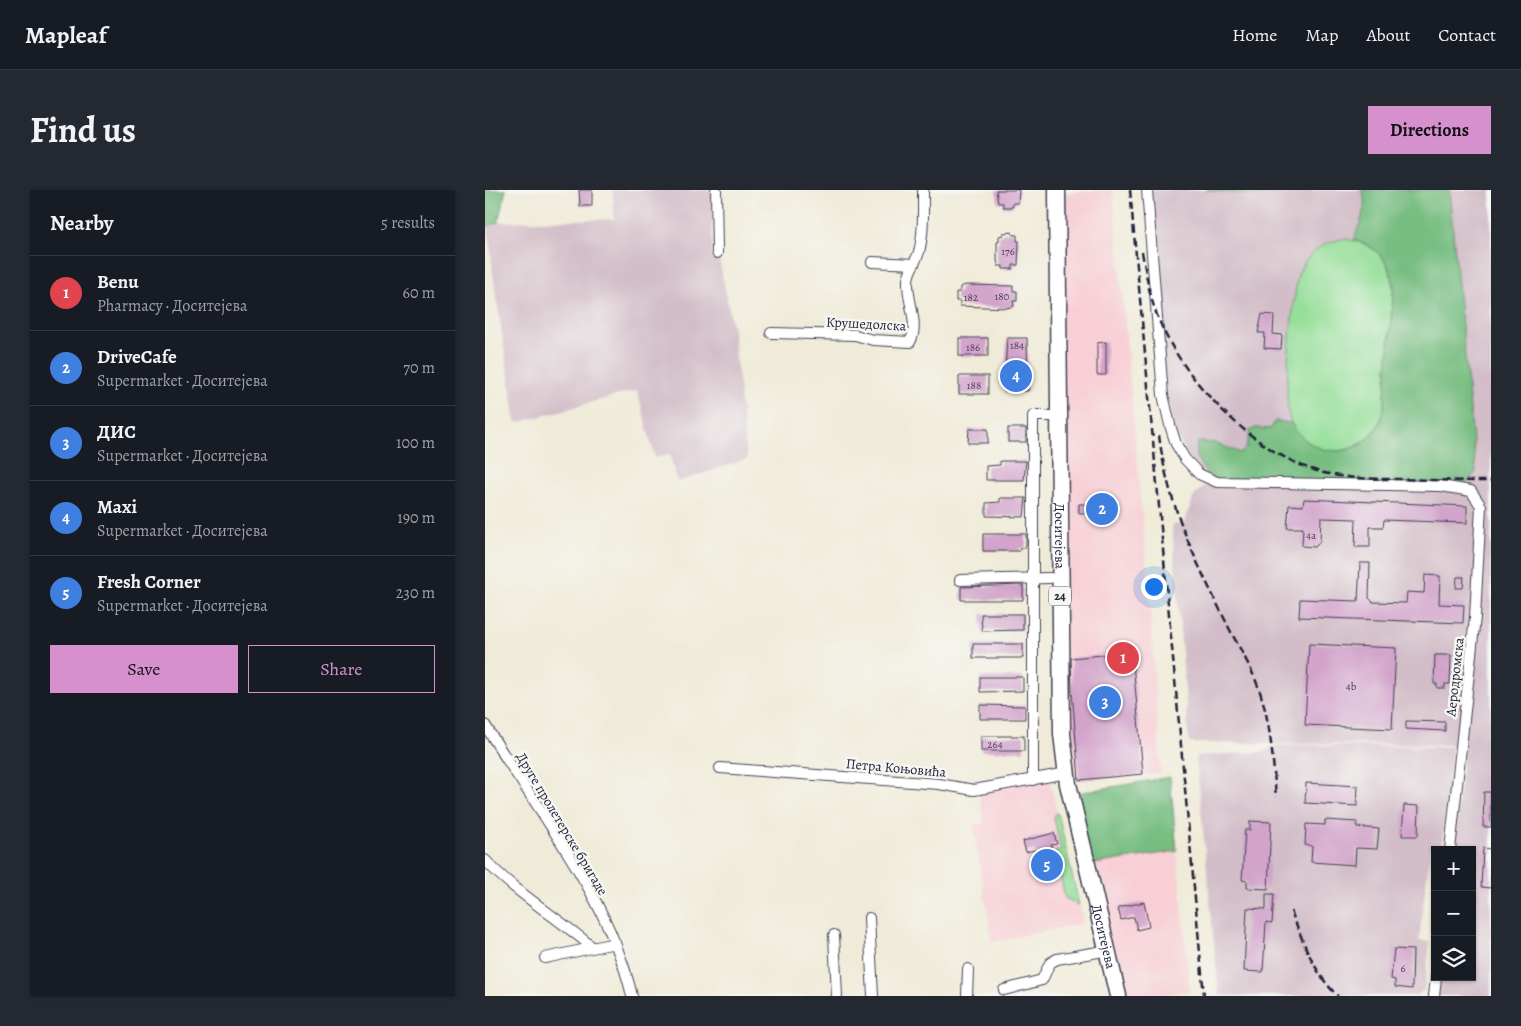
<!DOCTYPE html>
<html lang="en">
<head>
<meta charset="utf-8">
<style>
  body { margin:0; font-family:Alegreya,serif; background:#242831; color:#f1f3f6 }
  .controls { position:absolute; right:15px; bottom:15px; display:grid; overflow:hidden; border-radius:0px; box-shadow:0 1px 4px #0004 }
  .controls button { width:45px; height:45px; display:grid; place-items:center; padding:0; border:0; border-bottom:1px solid #363941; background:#171b24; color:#f1f3f6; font:25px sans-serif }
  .you { position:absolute; left:668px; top:396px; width:18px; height:18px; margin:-12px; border:4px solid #fff; border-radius:50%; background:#1a73e8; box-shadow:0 0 0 8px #1a73e833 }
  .badge { display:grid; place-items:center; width:32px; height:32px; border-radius:50%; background:#d690ce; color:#fff; font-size:16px; font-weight:700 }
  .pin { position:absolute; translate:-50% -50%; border:2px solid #fff; box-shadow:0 1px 5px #0006 }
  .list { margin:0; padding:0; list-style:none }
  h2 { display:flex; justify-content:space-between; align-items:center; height:65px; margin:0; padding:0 20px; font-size:21px }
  h2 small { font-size:16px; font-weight:400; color:#9ea1a6 }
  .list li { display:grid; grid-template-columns:32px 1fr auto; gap:15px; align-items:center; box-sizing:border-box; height:75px; padding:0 20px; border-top:1px solid #363941 }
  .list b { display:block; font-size:19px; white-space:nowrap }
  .list p { margin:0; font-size:16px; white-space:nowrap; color:#9ea1a6 }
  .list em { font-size:16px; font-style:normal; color:#9ea1a6 }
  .actions { display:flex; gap:10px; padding:15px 20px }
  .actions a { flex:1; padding:11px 0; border:1px solid #d690ce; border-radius:0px; text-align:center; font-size:18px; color:#d690ce }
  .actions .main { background:#d690ce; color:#111 }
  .icon { flex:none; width:28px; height:28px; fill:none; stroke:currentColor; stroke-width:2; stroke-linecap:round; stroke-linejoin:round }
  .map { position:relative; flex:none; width:1006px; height:806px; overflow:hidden; border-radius:0px }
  header { display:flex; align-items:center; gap:30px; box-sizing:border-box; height:70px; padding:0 25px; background:#171b24; border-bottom:1px solid #363941 }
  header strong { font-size:24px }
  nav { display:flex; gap:28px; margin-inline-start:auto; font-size:18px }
  .intro { display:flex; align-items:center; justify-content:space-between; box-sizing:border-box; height:120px; padding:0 30px }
  h1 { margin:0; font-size:35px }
  .button { padding:12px 22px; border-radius:0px; background:#d690ce; color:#111; font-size:18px; font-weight:700 }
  main { display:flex; gap:30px; padding:0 30px }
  aside { flex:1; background:#171b24; border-radius:0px; box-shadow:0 1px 4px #0004 }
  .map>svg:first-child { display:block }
  .built { fill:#f7cfd5 }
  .industrial { fill:#d2bdc8 }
  .green { fill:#96df9a; stroke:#5c806a }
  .forest { fill:#78be82; stroke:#4d705e }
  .building { fill:#d2a3cb }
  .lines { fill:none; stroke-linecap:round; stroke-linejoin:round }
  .street-casing { stroke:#414053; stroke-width:12 }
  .primary-casing { stroke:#414053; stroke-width:19 }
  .street { stroke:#fff; stroke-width:10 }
  .primary { stroke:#fff; stroke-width:16 }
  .rail { stroke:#22223b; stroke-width:2.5; stroke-dasharray:8 4; stroke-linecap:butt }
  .labels { text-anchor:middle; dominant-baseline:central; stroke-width:5; stroke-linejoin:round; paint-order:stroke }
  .number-label { font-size:11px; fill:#4e425f }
  .shield { fill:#f6f6f2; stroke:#626272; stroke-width:1 }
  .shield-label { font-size:12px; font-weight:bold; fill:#22223b }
  .street-label { font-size:14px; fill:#22223b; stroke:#f6f6f2 }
</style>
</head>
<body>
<header>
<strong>Mapleaf</strong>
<nav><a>Home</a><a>Map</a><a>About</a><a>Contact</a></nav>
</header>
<div class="intro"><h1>Find us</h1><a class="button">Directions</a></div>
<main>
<aside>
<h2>Nearby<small>5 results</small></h2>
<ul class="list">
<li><span class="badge" style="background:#e0444e">1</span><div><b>Benu</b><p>Pharmacy · Доситејева</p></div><em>60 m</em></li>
<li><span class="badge" style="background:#3f7fe0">2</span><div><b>DriveCafe</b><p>Supermarket · Доситејева</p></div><em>70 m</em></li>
<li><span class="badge" style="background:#3f7fe0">3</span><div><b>ДИС</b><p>Supermarket · Доситејева</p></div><em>100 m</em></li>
<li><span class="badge" style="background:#3f7fe0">4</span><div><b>Maxi</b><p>Supermarket · Доситејева</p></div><em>190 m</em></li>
<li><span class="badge" style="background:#3f7fe0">5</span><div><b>Fresh Corner</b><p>Supermarket · Доситејева</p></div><em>230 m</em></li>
</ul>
<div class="actions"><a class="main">Save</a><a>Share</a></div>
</aside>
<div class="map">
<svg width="1006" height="806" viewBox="0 0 1006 806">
  <rect width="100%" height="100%" fill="#f6f6f2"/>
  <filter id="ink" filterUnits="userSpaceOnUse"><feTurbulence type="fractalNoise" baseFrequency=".02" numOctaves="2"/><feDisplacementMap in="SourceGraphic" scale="10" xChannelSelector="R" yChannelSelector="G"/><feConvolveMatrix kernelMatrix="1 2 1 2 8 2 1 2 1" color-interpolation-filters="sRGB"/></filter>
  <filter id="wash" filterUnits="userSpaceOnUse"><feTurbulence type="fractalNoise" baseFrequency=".0096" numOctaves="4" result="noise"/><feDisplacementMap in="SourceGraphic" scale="20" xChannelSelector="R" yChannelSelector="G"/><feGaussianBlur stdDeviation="1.12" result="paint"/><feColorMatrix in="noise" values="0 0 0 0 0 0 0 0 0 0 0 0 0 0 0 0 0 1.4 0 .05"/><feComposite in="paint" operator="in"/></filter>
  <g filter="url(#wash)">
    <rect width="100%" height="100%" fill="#f0ebd8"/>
    <g class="built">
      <polygon points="615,0 628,0 663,390 676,583 583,591 572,4"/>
      <polygon points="564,588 599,733 507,752 488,635 499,633 494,604"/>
      <polygon points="692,661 705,801 675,806 633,806 602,675"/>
    </g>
    <g class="industrial">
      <polygon points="128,0 228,0 227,69 234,68 248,139 262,269 192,292 185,264 170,268 152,200 31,233 9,93 3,37 13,32 129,29"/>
      <polygon points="662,0 1006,0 1006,806 952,806 954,787 987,787 987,660 968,660 979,555 704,553 687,335 699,333 708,308 714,301 721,295 731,292 714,284 685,235"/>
      <polygon points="792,555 967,557 957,657 946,656 934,750 945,752 939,800 930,806 734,806 711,566 778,562"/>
    </g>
    <g class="green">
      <polygon points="721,0 814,0 768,5"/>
      <path d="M 859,49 C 890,52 908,72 908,103 L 899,217 C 892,267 822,279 805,230 C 797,207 808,112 813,85 C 822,64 836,52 859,49 Z"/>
      <polygon points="571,623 573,624 594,715 580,708 570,662 576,660 569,628"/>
    </g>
    <g class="forest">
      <polygon points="0,0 21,0 13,32 0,37"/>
      <path d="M 876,0 L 964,0 L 991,282 L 979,296 L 732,292 C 718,280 708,271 713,252 L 730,253 L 756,263 L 761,258 L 765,241 L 770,238 L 786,239 L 790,231 L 806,233 C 831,276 892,268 899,217 L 909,98 C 906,73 893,57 869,50 C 873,36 885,14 876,0 Z"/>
      <polygon points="685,587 692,661 602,675 586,604"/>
    </g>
    <g id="blocks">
      <g class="building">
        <polygon points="94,0 107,0 107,16 95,16"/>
        <polygon points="511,0 534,0 533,13 528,13 528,17 518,17 518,13 513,13"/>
        <polygon points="527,42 528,45 532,45 532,51 534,51 533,75 528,75 528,79 518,79 518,76 513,76 512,69 512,52 514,52 514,46 518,45 518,43"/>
        <polygon points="481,95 528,96 528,101 532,101 532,111 528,111 529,116 522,118 475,116 475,111 471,111 471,102 475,102 475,97"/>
        <polygon points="777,124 789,125 788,144 797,145 796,159 779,158 780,143 773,143"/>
        <rect x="474" y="148" width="29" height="18"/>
        <polygon points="522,148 542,148 543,201 519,201"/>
        <polygon points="621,152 621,185 612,185 612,153"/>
        <rect x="474" y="186" width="29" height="18"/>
        <rect x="523" y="238" width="18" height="14"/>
        <polygon points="484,239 503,239 503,253 483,253"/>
        <polygon points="515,271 541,271 539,290 501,290 501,276 515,275"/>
        <polygon points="515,308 541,308 539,327 501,326 501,313 515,312"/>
        <polygon points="819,309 982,316 982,333 899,330 898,337 885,337 885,357 870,357 871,329 836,328 835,352 830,357 817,356 818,338 802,338 804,315 818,316"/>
        <polygon points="613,311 622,312 622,322 594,323 594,314 613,314"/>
        <polygon points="498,344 541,344 541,354 540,358 535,358 535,361 498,361"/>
        <polygon points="875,373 885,373 884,408 888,412 921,413 922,402 939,403 940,385 955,386 954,414 979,415 978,433 814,427 815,409 873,411"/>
        <polygon points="972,387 979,387 978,398 971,398"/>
        <polygon points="538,395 538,410 476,410 476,397"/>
        <polygon points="496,424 538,424 538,440 497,441"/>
        <rect x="488" y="454" width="50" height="14"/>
        <polygon points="824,454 911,458 907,539 820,535"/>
        <polygon points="647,462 658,584 594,590 587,501 586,468"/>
        <polygon points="950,465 966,465 965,494 960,494 960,498 952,498 952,494 949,494"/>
        <polygon points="495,487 538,487 538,501 495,502"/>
        <polygon points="495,515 540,516 540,529 495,529"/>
        <polygon points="921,531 960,532 960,541 921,539"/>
        <rect x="496" y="546" width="43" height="15"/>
        <polygon points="821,593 873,596 872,616 820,613"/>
        <polygon points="999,602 1006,602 1006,637 998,637"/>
        <polygon points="919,615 934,616 933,646 917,646"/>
        <polygon points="840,630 872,632 872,637 894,639 892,659 871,658 870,675 826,672 827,656 820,655 821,634 840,635"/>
        <polygon points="765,631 786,632 783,699 762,698 762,691 757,690 760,640 765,640"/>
        <polygon points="569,643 572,654 566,655 573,682 557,687 550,660 541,662 538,651"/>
        <polygon points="998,658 1006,659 1006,698 996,697"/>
        <polygon points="781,704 789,704 787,733 781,732 778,782 759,781 762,718 781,719"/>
        <polygon points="659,712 664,737 652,740 649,727 636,730 633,718"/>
        <polygon points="909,759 928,760 927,799 910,797 910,790 906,789"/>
      </g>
    </g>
  </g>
  <g filter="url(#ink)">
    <use href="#blocks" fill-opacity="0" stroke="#414053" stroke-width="1"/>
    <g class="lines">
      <defs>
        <g id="street">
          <polyline points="231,0 232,63"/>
          <polyline points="662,0 678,205 685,235 691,254 700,269 714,284 732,292 956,296 986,301 996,316 990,427 965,660"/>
          <polyline points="387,72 429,74"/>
          <path d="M 286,143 L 370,145 L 388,150 L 425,152 C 435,134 422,112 423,91 C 423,81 431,72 434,62 C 439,42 438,21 438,0"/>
          <polyline points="475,390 565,388"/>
          <path d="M 0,535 C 52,620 124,707 147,806"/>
          <polyline points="235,578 454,594 489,600 582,583"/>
          <polyline points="548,590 548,226 574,226"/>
          <path d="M 0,670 C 32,704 72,727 107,757"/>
          <polyline points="384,728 388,806"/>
          <polyline points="349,745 352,806"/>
          <polyline points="60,768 130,753"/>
          <polyline points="519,800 557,790 565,773 572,769 613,762"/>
          <polyline points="482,806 483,779"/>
          <polyline points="949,806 951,787"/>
        </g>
        <g id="primary">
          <path id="s1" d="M 572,0 L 577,544 L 583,594 L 633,806"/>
        </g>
      </defs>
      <use href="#street" class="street-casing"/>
      <use href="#primary" class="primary-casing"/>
      <use href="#street" class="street"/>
      <use href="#primary" class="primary"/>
      <g class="rail">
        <polyline points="645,0 719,806"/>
        <path d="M 657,62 C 661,83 664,105 672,125 C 695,187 766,260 829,280 C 856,289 887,289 915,289 C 945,290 976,291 1006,291"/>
        <path d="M 674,245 C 683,319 713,375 745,440 C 755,459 767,479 774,499 C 786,534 788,570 791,607"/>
        <path d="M 806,721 C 818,751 829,784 853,806"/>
      </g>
    </g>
  </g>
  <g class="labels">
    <g class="number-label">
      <text x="523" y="61">176</text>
      <text x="517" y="106">180</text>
      <text x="486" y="107">182</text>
      <text x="532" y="155">184</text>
      <text x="488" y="157">186</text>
      <text x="489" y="195">188</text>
      <text x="826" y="345">4a</text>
      <text x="866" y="496">4b</text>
      <text x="510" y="554">264</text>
      <text x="918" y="778">6</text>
    </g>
    <rect class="shield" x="564" y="396.5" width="22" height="19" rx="4"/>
    <g class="shield-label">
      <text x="575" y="406">24</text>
    </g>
    <g class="street-label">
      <text transform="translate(381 134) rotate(3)">Крушедолска</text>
      <text stroke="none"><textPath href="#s1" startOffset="346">Доситејева</textPath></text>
      <text transform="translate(970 487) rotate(-84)">Аеродромска</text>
      <text transform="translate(411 578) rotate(5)">Петра Коњовића</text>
      <text transform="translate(77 634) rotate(59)">Друге пролетерске бригаде</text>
      <text stroke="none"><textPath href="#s1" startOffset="751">Доситејева</textPath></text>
    </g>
  </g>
</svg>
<div class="controls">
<button>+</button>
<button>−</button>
<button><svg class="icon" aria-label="layers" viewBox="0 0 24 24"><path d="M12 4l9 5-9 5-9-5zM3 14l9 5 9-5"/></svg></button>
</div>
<div class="you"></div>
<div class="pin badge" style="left:638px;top:468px;background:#e0444e">1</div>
<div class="pin badge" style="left:617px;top:319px;background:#3f7fe0">2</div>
<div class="pin badge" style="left:620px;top:512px;background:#3f7fe0">3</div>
<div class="pin badge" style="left:531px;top:186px;background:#3f7fe0">4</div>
<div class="pin badge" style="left:562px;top:675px;background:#3f7fe0">5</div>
</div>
</main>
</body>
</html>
